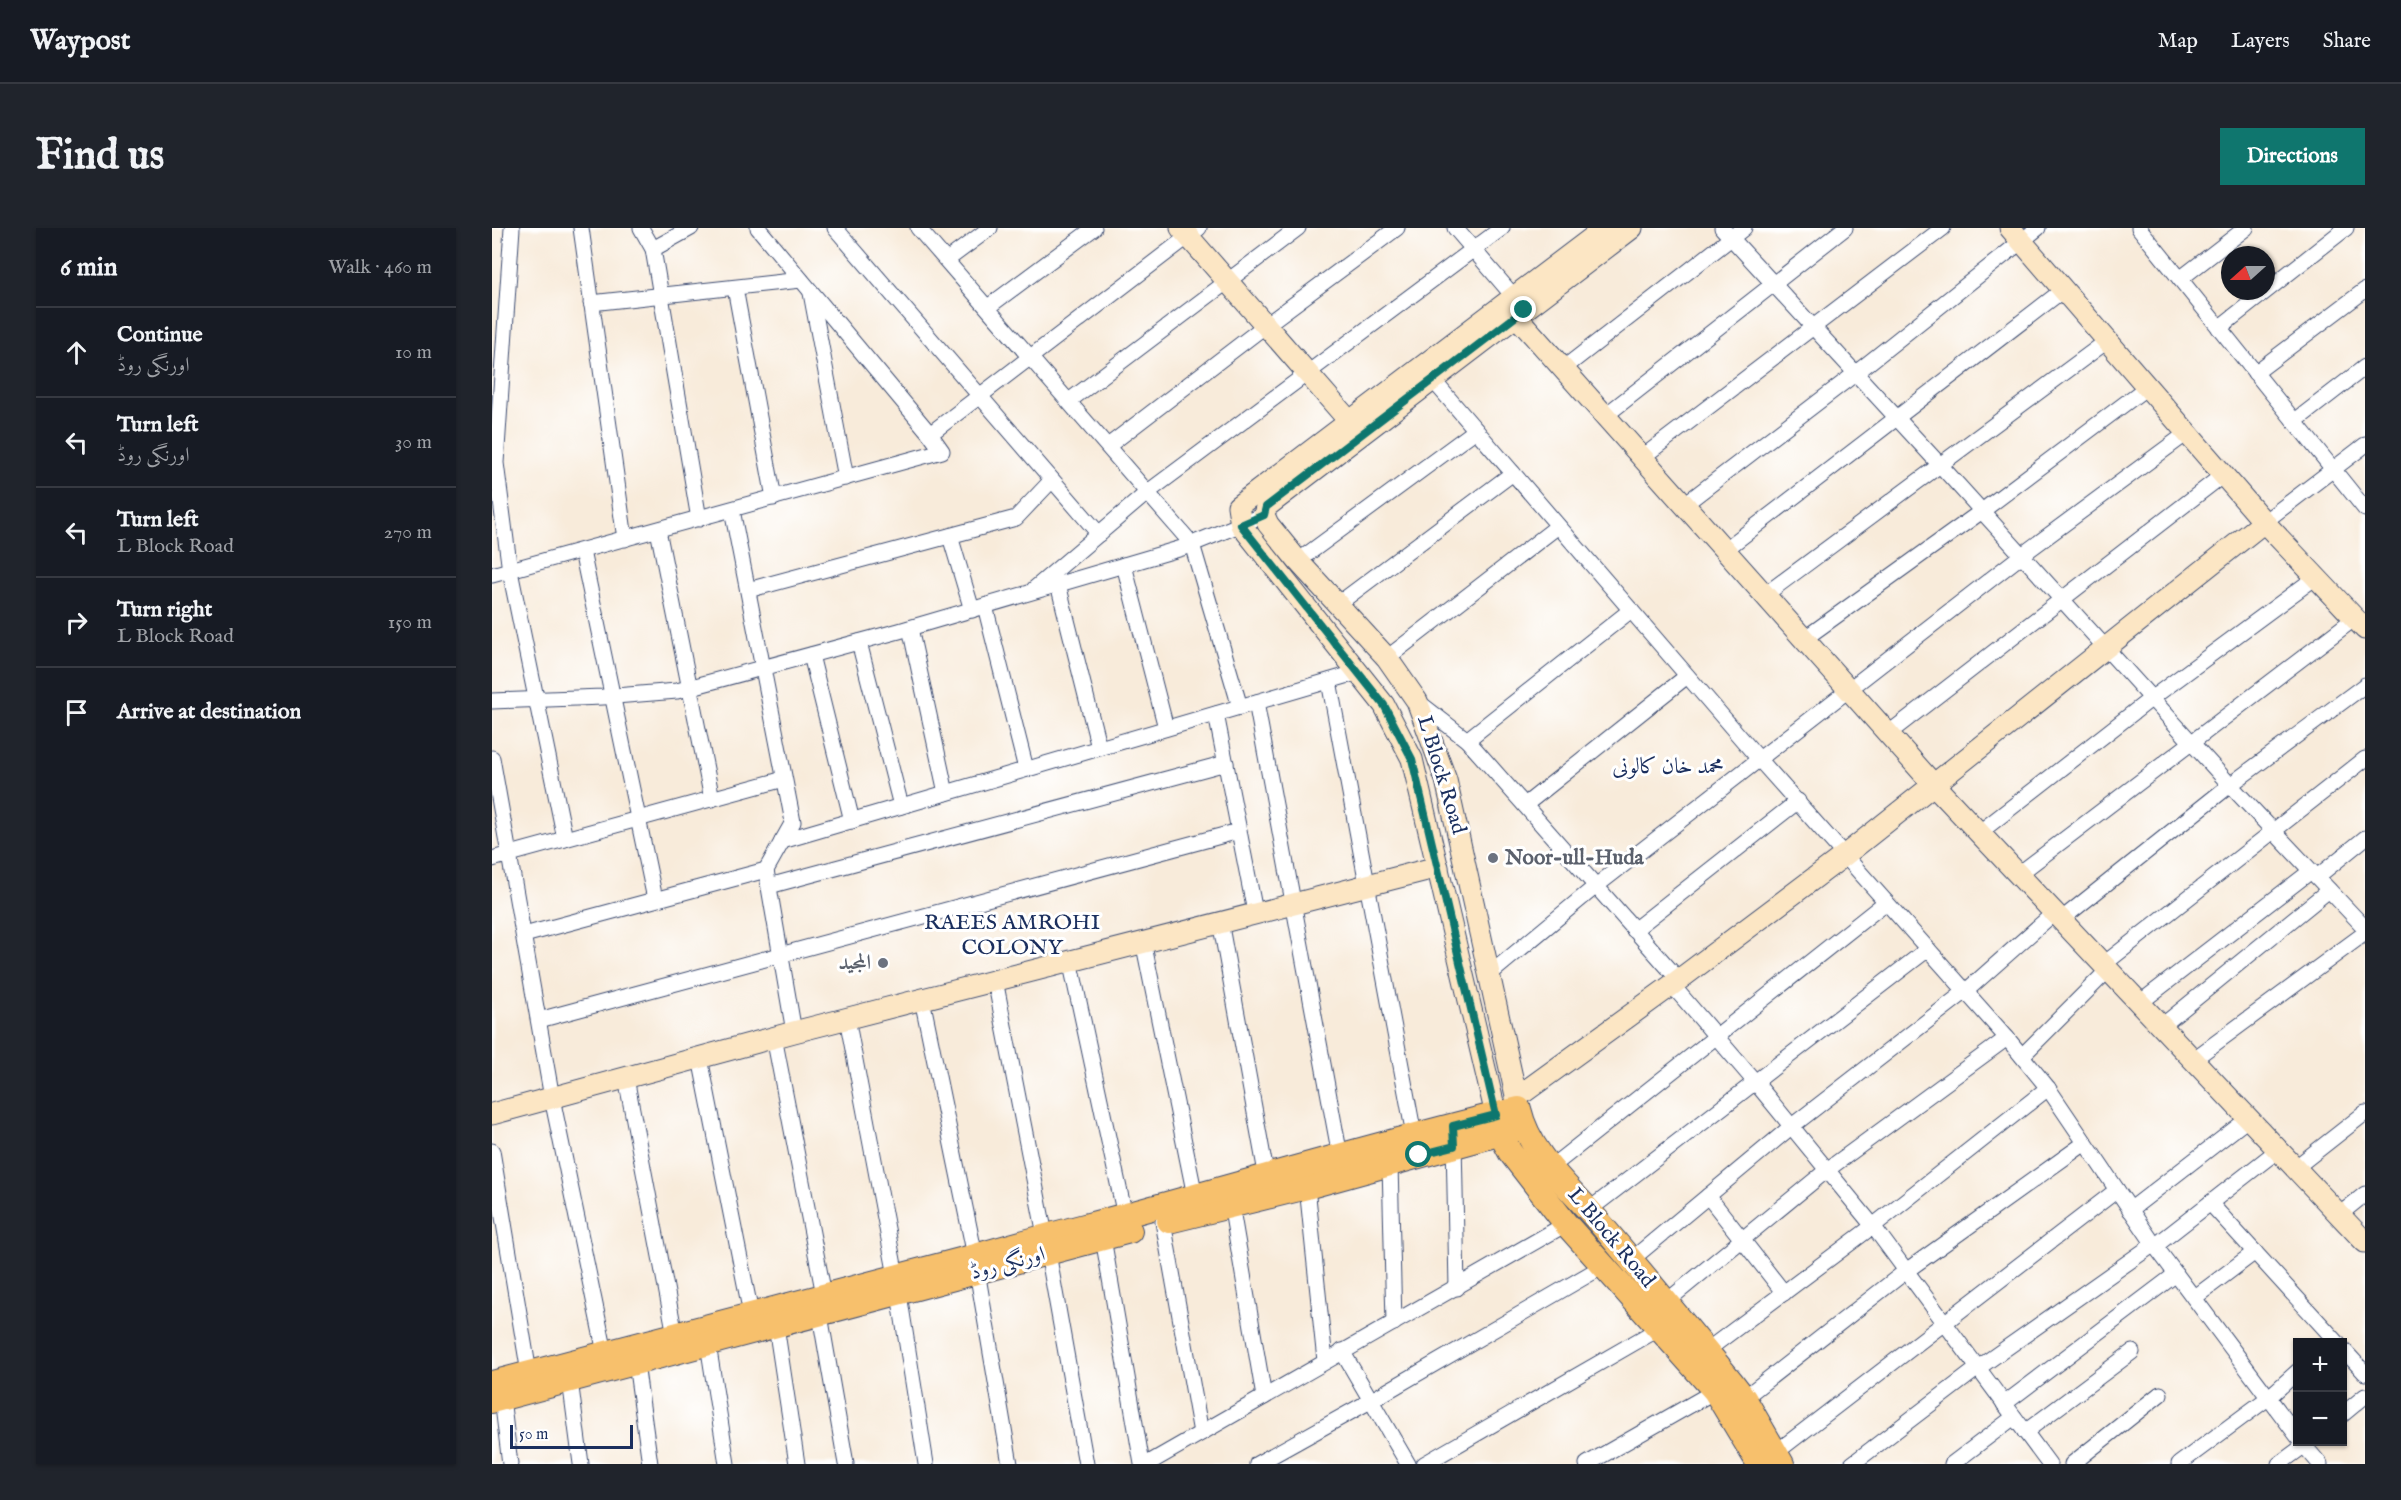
<!DOCTYPE html>
<html lang="en">
<head>
<meta charset="utf-8">
<style>
  body { margin:0; font-family:"IM FELL English",Amiri,serif; background:#20242c; color:#f1f3f6 }
  .controls { position:absolute; right:18px; bottom:18px; display:grid; overflow:hidden; border-radius:0px; box-shadow:0 2px 4px #0004 }
  .controls button { width:54px; height:54px; display:grid; place-items:center; padding:0; border:0; border-bottom:2px solid #363941; background:#171b24; color:#f1f3f6; font:30px sans-serif }
  .compass { position:absolute; left:1729px; top:18px; width:54px; height:54px; border-radius:50%; background:#171b24; box-shadow:0 2px 4px #0004; rotate:249deg }
  .scale { position:absolute; left:18px; bottom:15px; width:123px; box-sizing:border-box; padding-left:6px; border:3px solid #1b2f5e; border-top:0; font-size:16px; line-height:21px; white-space:nowrap; color:#1b2f5e; -webkit-text-stroke:4px #fff; paint-order:stroke }
  .stop { position:absolute; width:18px; height:18px; margin:-14px; border:4px solid #0f766e; border-radius:50%; background:#fff }
  .stop.end { background:#0f766e; border-color:#fff; box-shadow:0 2px 6px #0008 }
  .list { margin:0; padding:0; list-style:none }
  h2 { display:flex; justify-content:space-between; align-items:center; height:78px; margin:0; padding:0 24px; font-size:26px }
  h2 small { font-size:20px; font-weight:400; color:#9ea1a6 }
  .list li { display:grid; grid-template-columns:39px 1fr auto; gap:18px; align-items:center; box-sizing:border-box; height:90px; padding:0 24px; border-top:2px solid #363941 }
  .list b { display:block; font-size:22px; white-space:nowrap }
  .list p { margin:0; font-size:20px; white-space:nowrap; color:#9ea1a6 }
  .list em { font-size:20px; font-style:normal; color:#9ea1a6 }
  .icon { flex:none; width:33px; height:33px; fill:none; stroke:currentColor; stroke-width:2; stroke-linecap:round; stroke-linejoin:round }
  .map { position:relative; flex:none; width:1873px; height:1236px; overflow:hidden; border-radius:0px }
  header { display:flex; align-items:center; gap:36px; box-sizing:border-box; height:84px; padding:0 30px; background:#171b24; border-bottom:2px solid #363941 }
  header strong { font-size:28px }
  nav { display:flex; gap:33px; margin-inline-start:auto; font-size:21px }
  .intro { display:flex; align-items:center; justify-content:space-between; box-sizing:border-box; height:144px; padding:0 36px }
  h1 { margin:0; font-size:42px }
  .button { padding:15px 27px; border-radius:0px; background:#0f766e; color:#fff; font-size:21px; font-weight:700 }
  main { display:flex; gap:36px; padding:0 36px }
  aside { flex:1; background:#171b24; border-radius:0px; box-shadow:0 2px 4px #0004 }
  .map>svg:first-child { display:block }
  .lines { fill:none; stroke-linecap:round; stroke-linejoin:round }
  .street-casing { stroke:#3c4b71; stroke-width:17 }
  .secondary-casing { stroke:#3c4b71; stroke-width:23 }
  .primary-casing { stroke:#3c4b71; stroke-width:26 }
  .street { stroke:#fff; stroke-width:15 }
  .secondary { stroke:#fce6c4; stroke-width:21 }
  .primary { stroke:#f7c06c; stroke-width:24 }
  .route { stroke:#0f766e; stroke-width:8 }
  .worship-dot { fill:#6b7280; stroke:#fff; stroke-width:2 }
  .labels { text-anchor:middle; dominant-baseline:central; stroke-width:6; stroke-linejoin:round; paint-order:stroke }
  .street-label { font-size:21px; fill:#1b2f5e; stroke:#fff }
  .worship-label { font-size:21px; font-weight:bold; fill:#5b616d; stroke:#fff; text-anchor:start }
  .neighbourhood-label { font-size:22px; fill:#1b2f5e; stroke:#fff }
</style>
</head>
<body>
<header>
<strong>Waypost</strong>
<nav><a>Map</a><a>Layers</a><a>Share</a></nav>
</header>
<div class="intro"><h1>Find us</h1><a class="button">Directions</a></div>
<main>
<aside>
<h2>6 min<small>Walk · 460 m</small></h2>
<ul class="list">
<li><svg class="icon" aria-label="ahead" viewBox="0 0 24 24"><path d="M12 20V5M6 11l6-6 6 6"/></svg><div><b>Continue</b><p>اورنگی روڈ</p></div><em>10 m</em></li>
<li><svg class="icon" aria-label="left" viewBox="0 0 24 24"><path d="M17 20v-9H6M10 6l-5 5 5 5"/></svg><div><b>Turn left</b><p>اورنگی روڈ</p></div><em>30 m</em></li>
<li><svg class="icon" aria-label="left" viewBox="0 0 24 24"><path d="M17 20v-9H6M10 6l-5 5 5 5"/></svg><div><b>Turn left</b><p>L Block Road</p></div><em>270 m</em></li>
<li><svg class="icon" aria-label="right" viewBox="0 0 24 24"><path d="M7 20v-9h11M14 6l5 5-5 5"/></svg><div><b>Turn right</b><p>L Block Road</p></div><em>150 m</em></li>
<li><svg class="icon" aria-label="arrive" viewBox="0 0 24 24"><path d="M6 21V4h12l-3 4 3 4H6"/></svg><div><b>Arrive at destination</b></div></li>
</ul>
</aside>
<div class="map">
<svg width="1873" height="1236" viewBox="0 0 1873 1236">
  <rect width="100%" height="100%" fill="#fff"/>
  <filter id="ink" filterUnits="userSpaceOnUse"><feTurbulence type="fractalNoise" baseFrequency=".0167" numOctaves="2"/><feDisplacementMap in="SourceGraphic" scale="12" xChannelSelector="R" yChannelSelector="G"/><feConvolveMatrix kernelMatrix="1 2 1 2 8 2 1 2 1" color-interpolation-filters="sRGB"/></filter>
  <filter id="wash" filterUnits="userSpaceOnUse"><feTurbulence type="fractalNoise" baseFrequency=".008" numOctaves="4" result="noise"/><feDisplacementMap in="SourceGraphic" scale="24" xChannelSelector="R" yChannelSelector="G"/><feGaussianBlur stdDeviation="1.35" result="paint"/><feColorMatrix in="noise" values="0 0 0 0 0 0 0 0 0 0 0 0 0 0 0 0 0 1.4 0 .05"/><feComposite in="paint" operator="in"/></filter>
  <g filter="url(#wash)">
    <rect width="100%" height="100%" fill="#f8ebda"/>
  </g>
  <g filter="url(#ink)">
    <g class="lines">
      <defs>
        <g id="street">
          <polyline points="20,0 4,235 18,343 73,611"/>
          <polyline points="89,0 133,311"/>
          <polyline points="149,0 161,21 207,291"/>
          <polyline points="266,0 438,206 707,0"/>
          <polyline points="343,0 607,306"/>
          <polyline points="426,0 700,316 748,479"/>
          <polyline points="963,0 1023,70"/>
          <polyline points="1230,0 1449,238 1738,557 1873,700"/>
          <polyline points="1647,0 1873,281"/>
          <polyline points="161,21 199,0"/>
          <polyline points="455,32 498,0"/>
          <polyline points="1688,51 1754,0"/>
          <polyline points="243,60 282,270"/>
          <polyline points="319,65 354,250"/>
          <polyline points="99,75 309,52"/>
          <polyline points="496,79 602,0"/>
          <polyline points="1727,100 1854,0"/>
          <polyline points="1072,140 1252,0"/>
          <polyline points="1763,145 1873,62"/>
          <polyline points="940,151 1267,531 1515,810 1556,860 1663,1018 1806,1209"/>
          <polyline points="577,173 806,0"/>
          <polyline points="1114,187 1353,0"/>
          <polyline points="1802,194 1873,139"/>
          <polyline points="616,218 774,97 905,0"/>
          <polyline points="1152,228 1451,0"/>
          <polyline points="1193,276 1364,145 1546,0"/>
          <polyline points="240,282 301,594 274,642 302,804"/>
          <polyline points="1772,294 1873,217"/>
          <polyline points="166,302 220,571"/>
          <polyline points="458,308 480,382"/>
          <polyline points="1234,321 1571,62"/>
          <polyline points="90,323 163,671"/>
          <polyline points="806,333 984,202"/>
          <polyline points="632,337 674,500"/>
          <polyline points="0,347 450,223 438,206"/>
          <polyline points="566,356 607,520"/>
          <polyline points="542,361 656,264 1010,0"/>
          <polyline points="256,362 524,290 560,252"/>
          <polyline points="1274,366 1615,113"/>
          <polyline points="846,376 1021,245"/>
          <polyline points="493,378 534,541"/>
          <polyline points="418,400 454,565"/>
          <polyline points="1312,411 1490,283 1655,159"/>
          <polyline points="367,414 409,578"/>
          <polyline points="319,427 360,593"/>
          <polyline points="895,430 1066,298"/>
          <polyline points="837,453 922,907"/>
          <polyline points="0,473 111,469 185,463 407,403 690,320 772,287"/>
          <polyline points="925,473 975,512 1187,752"/>
          <polyline points="764,474 848,928"/>
          <polyline points="724,486 763,684"/>
          <polyline points="1397,505 1731,247"/>
          <polyline points="975,512 1139,382"/>
          <polyline points="0,530 60,870 113,1125"/>
          <polyline points="1033,577 1195,448"/>
          <polyline points="1488,604 1660,470 1824,349"/>
          <polyline points="290,613 867,444"/>
          <polyline points="0,631 292,551"/>
          <polyline points="1527,646 1863,390"/>
          <polyline points="1825,649 1873,610"/>
          <polyline points="277,658 734,535"/>
          <polyline points="1570,691 1738,557 1873,457"/>
          <polyline points="728,693 776,956"/>
          <polyline points="1142,702 1306,573"/>
          <polyline points="32,707 274,642"/>
          <polyline points="651,713 703,968"/>
          <polyline points="578,732 633,988"/>
          <polyline points="1612,736 1873,531"/>
          <polyline points="998,746 1104,658 1530,327 1695,205"/>
          <polyline points="503,752 553,1007"/>
          <polyline points="1180,757 1264,855 1381,998 1557,1236"/>
          <polyline points="430,771 483,1028"/>
          <polyline points="1649,774 1819,643"/>
          <polyline points="355,790 404,1048"/>
          <polyline points="47,792 747,603"/>
          <polyline points="1671,797 1837,662"/>
          <polyline points="282,809 332,1067"/>
          <polyline points="1530,828 1617,741"/>
          <polyline points="208,830 259,1086"/>
          <polyline points="1702,831 1873,705"/>
          <polyline points="134,850 183,1107"/>
          <polyline points="962,913 965,1060"/>
          <polyline points="0,923 37,1145"/>
          <polyline points="898,936 902,1095"/>
          <polyline points="1058,940 1394,674"/>
          <polyline points="1803,940 1873,885"/>
          <polyline points="815,959 833,1133"/>
          <polyline points="1216,968 1292,1065"/>
          <polyline points="1718,975 1845,1114"/>
          <polyline points="739,976 772,1169"/>
          <polyline points="1097,982 1436,721"/>
          <polyline points="1638,982 1757,890"/>
          <polyline points="1847,987 1873,966"/>
          <polyline points="671,994 709,1205"/>
          <polyline points="611,1010 650,1236"/>
          <polyline points="1663,1018 1786,922"/>
          <polyline points="556,1025 594,1236"/>
          <polyline points="1139,1032 1300,898 1474,763 1563,684"/>
          <polyline points="485,1043 518,1236"/>
          <polyline points="407,1066 434,1236"/>
          <polyline points="1702,1070 1763,1024"/>
          <polyline points="1174,1074 1335,942 1515,810"/>
          <polyline points="328,1087 354,1236"/>
          <polyline points="284,1098 305,1236"/>
          <polyline points="216,1116 235,1236"/>
          <polyline points="1850,1120 1873,1145"/>
          <polyline points="850,1123 916,1236"/>
          <polyline points="1214,1123 1381,998 1556,860"/>
          <polyline points="144,1135 158,1236"/>
          <polyline points="78,1152 89,1236"/>
          <polyline points="10,1170 18,1236"/>
          <polyline points="1252,1170 1414,1043 1593,915"/>
          <polyline points="1512,1176 1684,1046"/>
          <polyline points="1850,1187 1873,1168"/>
          <polyline points="1533,1204 1640,1124"/>
          <polyline points="1809,1214 1828,1236"/>
          <polyline points="1278,1229 1625,962"/>
          <polyline points="655,1236 1074,996"/>
          <polyline points="765,1236 880,1172 1113,1037"/>
          <polyline points="932,1236 1168,1100"/>
          <polyline points="1095,1236 1223,1163"/>
          <polyline points="1360,1236 1486,1140 1662,1016"/>
          <polyline points="1460,1236 1522,1189"/>
          <polyline points="1580,1236 1668,1166"/>
          <polyline points="1687,1236 1776,1170 1806,1143"/>
          <polyline points="1787,1236 1817,1214"/>
        </g>
        <g id="secondary">
          <polyline points="689,0 858,194"/>
          <polyline points="1518,0 1772,294 1873,401"/>
          <polyline points="1025,89 1441,556 1873,1014"/>
          <polyline points="1024,870 1180,757 1353,627 1772,294"/>
          <polyline points="1027,881 954,552 925,473 895,430 806,333 776,296 772,287 774,279 1140,0"/>
          <polyline points="0,886 302,804 946,639"/>
          <polyline points="1004,887 920,531 892,477 749,297 746,278 1113,0"/>
        </g>
        <g id="primary">
          <polyline points="1005,891 1009,907 1018,924 1074,996 1223,1163 1267,1236"/>
          <polyline points="677,993 815,959 1032,899"/>
          <path d="M 0,1155 L 483,1028 C 544,1010 606,995 667,978 C 787,945 906,910 1027,881 C 1038,928 1077,958 1106,993 C 1151,1046 1195,1099 1239,1153 L 1252,1170 L 1290,1236"/>
          <polyline points="0,1173 638,1003"/>
        </g>
      </defs>
      <use href="#street" class="street-casing"/>
      <use href="#secondary" class="secondary-casing"/>
      <use href="#primary" class="primary-casing"/>
      <use href="#street" class="street"/>
      <use href="#secondary" class="secondary"/>
      <use href="#primary" class="primary"/>
    </g>
  </g>
  <g class="lines" filter="url(#ink)">
    <polyline class="route" points="927,927 962,918 961,898 1004,887 920,531 892,477 749,297 772,287 774,279 1032,82"/>
  </g>
  <g class="worship-dot">
    <circle cx="1001" cy="630" r="6"/>
    <circle cx="391" cy="735" r="6"/>
  </g>
  <g class="labels">
    <g class="street-label">
      <text transform="translate(949 547) rotate(73)">L Block Road</text>
      <text transform="translate(1119 1010) rotate(50)">L Block Road</text>
      <text transform="translate(516 1036) rotate(-15)">اورنگی روڈ</text>
    </g>
    <g class="worship-label">
      <text x="1013" y="630">Noor-ull-Huda</text>
      <text x="379" y="735" text-anchor="end">المجید</text>
    </g>
    <g class="neighbourhood-label">
      <text x="1176" y="539">محمد خان کالونی</text>
      <text x="520" y="695">RAEES AMROHI<tspan x="520" dy="25">COLONY</tspan></text>
    </g>
  </g>
</svg>
<div class="controls">
<button>+</button>
<button>−</button>
</div>
<svg class="compass" viewBox="-18 -18 36 36"><path d="M0-13l5 13h-10z" fill="#e53935"/><path d="M0 13l5-13h-10z" fill="#9ea1a6"/></svg>
<div class="scale">50 m</div>
<div class="stop" style="left:927px;top:927px"></div>
<div class="stop end" style="left:1032px;top:82px"></div>
</div>
</main>
</body>
</html>
